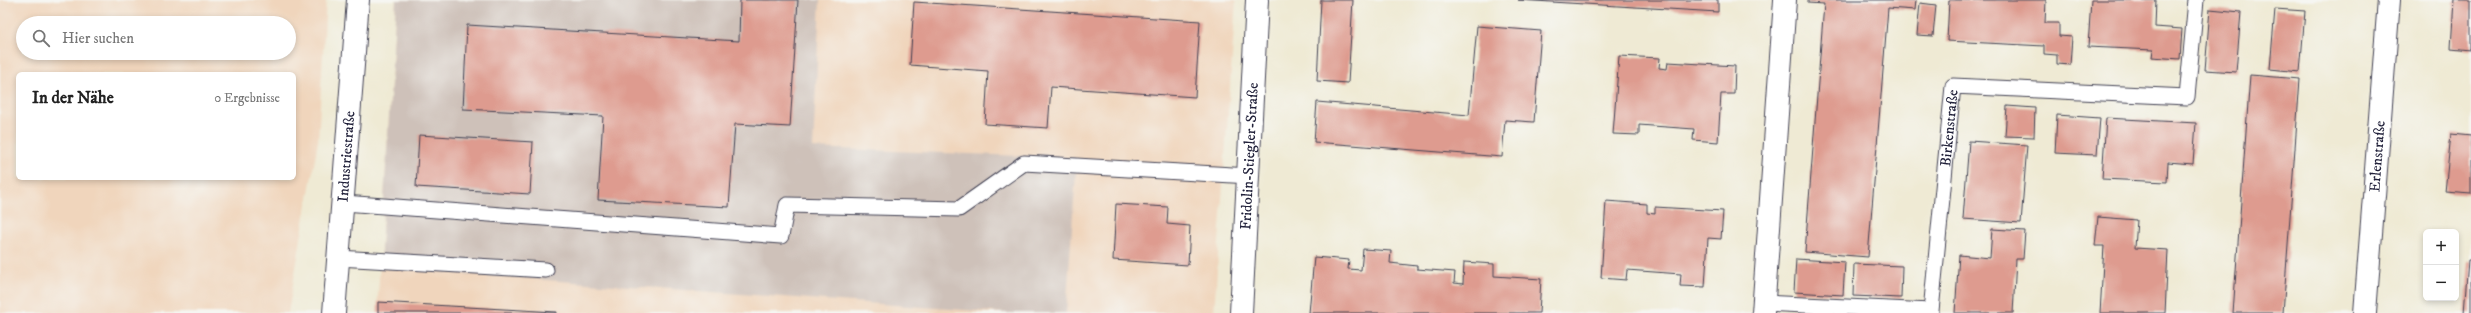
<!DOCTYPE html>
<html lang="de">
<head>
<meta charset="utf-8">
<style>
  body { margin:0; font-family:"IM FELL DW Pica",serif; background:#f2f2f2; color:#222 }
  .controls { position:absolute; right:12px; bottom:12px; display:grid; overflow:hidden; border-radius:6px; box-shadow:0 2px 6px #0003 }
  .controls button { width:36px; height:36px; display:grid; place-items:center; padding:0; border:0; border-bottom:1px solid #e0e0e0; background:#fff; color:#222; font:20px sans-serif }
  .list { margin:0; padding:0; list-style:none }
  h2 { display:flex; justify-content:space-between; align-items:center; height:52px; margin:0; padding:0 16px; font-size:17px }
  h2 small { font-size:13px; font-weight:400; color:#767676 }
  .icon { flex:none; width:22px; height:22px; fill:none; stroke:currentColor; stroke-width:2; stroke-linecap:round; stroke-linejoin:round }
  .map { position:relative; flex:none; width:2471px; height:313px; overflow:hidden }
  .search { position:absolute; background:#fff; box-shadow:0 2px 6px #0003; left:16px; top:16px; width:280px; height:44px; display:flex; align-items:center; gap:10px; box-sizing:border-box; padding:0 14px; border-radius:22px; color:#767676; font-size:15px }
  .panel { position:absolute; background:#fff; box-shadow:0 2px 6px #0003; left:16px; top:72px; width:280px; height:108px; border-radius:6px }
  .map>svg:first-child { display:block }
  .built { fill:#f0d5bc; fill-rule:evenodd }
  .industrial { fill:#cec1b9 }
  .building { fill:#de9b8f }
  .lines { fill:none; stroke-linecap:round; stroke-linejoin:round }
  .service-casing { stroke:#414052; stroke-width:17 }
  .minor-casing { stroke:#414052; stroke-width:24 }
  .primary-casing { stroke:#414052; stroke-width:24 }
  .service { stroke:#fff; stroke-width:15 }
  .minor { stroke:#fff; stroke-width:22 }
  .primary { stroke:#fff; stroke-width:22 }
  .labels { text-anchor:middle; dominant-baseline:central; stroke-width:4; stroke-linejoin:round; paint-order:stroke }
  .street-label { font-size:15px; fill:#22223b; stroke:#f6f6f2 }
</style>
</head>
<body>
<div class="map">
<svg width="2471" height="313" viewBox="0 0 2471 313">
  <rect width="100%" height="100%" fill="#f6f6f2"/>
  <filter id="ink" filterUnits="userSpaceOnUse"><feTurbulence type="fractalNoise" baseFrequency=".025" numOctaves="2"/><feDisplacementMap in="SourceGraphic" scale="8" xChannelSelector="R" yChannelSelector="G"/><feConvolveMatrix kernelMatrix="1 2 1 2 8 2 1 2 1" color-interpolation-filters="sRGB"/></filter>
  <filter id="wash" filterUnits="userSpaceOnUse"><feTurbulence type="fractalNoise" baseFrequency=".012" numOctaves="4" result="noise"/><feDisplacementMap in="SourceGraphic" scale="16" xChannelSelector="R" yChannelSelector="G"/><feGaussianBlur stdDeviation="0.9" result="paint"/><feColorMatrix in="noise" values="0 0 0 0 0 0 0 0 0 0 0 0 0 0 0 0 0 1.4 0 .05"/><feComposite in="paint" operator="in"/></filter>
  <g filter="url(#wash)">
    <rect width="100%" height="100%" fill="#efead4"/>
    <g class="built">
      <path d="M 0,0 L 326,0 L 318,141 L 288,313 L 0,313 ZM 23,23 L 289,23 L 289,53 L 23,53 ZM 18,74 L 294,74 L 294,178 L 18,178 Z"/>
      <polygon points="396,0 1236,0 1214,313 377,313"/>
    </g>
    <polygon class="industrial" points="396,0 820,0 813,148 1077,158 1066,313 1006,313 380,268"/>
    <g id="blocks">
      <g class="building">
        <polygon points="740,0 798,0 790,127 735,124 729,207 598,200 603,116 463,109 467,25 739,41"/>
        <polygon points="1321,0 1353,0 1348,83 1317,81"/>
        <polygon points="1518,0 1718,0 1718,12"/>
        <polygon points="1808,0 1916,0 1915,10 1888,8 1868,257 1805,252 1824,4 1808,3"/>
        <polygon points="1949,0 2046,0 2045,23 2059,23 2059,36 2072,37 2070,65 2057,64 2057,55 2044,54 2044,46 1947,41"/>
        <polygon points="2091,0 2156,0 2155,27 2182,29 2180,59 2152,57 2153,50 2088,47"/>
        <polygon points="2454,0 2471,0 2471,50 2451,48"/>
        <polygon points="914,2 1200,21 1195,97 1051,87 1048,128 985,124 988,71 910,65"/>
        <polygon points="1920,3 1936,5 1933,36 1917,35"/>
        <polygon points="2210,9 2241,12 2236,72 2205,70"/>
        <polygon points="2275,9 2305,11 2300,72 2270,69"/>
        <polygon points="1477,26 1541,31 1534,122 1505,120 1502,157 1314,142 1317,102 1469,115"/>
        <polygon points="1619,56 1660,58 1659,68 1667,69 1668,62 1735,66 1734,94 1721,94 1718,142 1693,140 1694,129 1639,125 1639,135 1613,134"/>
        <polygon points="2250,75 2300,79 2283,313 2233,313"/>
        <polygon points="2007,106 2035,108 2034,137 2005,136"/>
        <polygon points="2057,115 2100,118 2097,155 2055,153"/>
        <polygon points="2106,118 2196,123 2193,164 2168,162 2167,182 2102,179"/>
        <polygon points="2451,134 2471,136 2471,194 2445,192"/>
        <polygon points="419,135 533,142 530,194 416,187"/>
        <polygon points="1969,141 2027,145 2021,223 1963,219"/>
        <polygon points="1606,201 1647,204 1647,213 1655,214 1655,207 1723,211 1721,239 1708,238 1705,287 1680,286 1681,274 1627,270 1626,280 1601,278"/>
        <polygon points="1116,204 1168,207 1167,224 1190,226 1188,265 1113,260"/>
        <polygon points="2098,217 2137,220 2135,248 2168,250 2165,313 2100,313 2104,246 2095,246"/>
        <polygon points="1992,229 2025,231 2023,259 2016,259 2013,313 1955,313 1959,255 1990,258"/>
        <polygon points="1363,249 1391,251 1390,263 1417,266 1417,269 1455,272 1454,283 1463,284 1464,262 1494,264 1494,276 1541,279 1539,313 1309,313 1314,257 1349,260 1348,269 1361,270"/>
        <polygon points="1796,259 1845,262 1843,295 1794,292"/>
        <polygon points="2468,260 2471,260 2471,313 2464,313"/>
        <polygon points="1854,264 1902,266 1901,298 1853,296"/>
        <polygon points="378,302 557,312 557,313 378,313"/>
      </g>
    </g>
  </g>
  <g filter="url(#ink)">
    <use href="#blocks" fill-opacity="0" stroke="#414052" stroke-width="1"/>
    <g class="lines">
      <defs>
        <g id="service">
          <polyline points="344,203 781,236 787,205 959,209 1024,163 1250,176"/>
          <polyline points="338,258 546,270"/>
          <path id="s1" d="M 1764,303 L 1931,311 L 1953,86 L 2187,97 L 2196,0"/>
        </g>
        <g id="minor">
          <path id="s2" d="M 1241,313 L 1257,0"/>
          <polyline points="1763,313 1785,0"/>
          <path id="s3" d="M 2365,313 L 2389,0"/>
        </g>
        <g id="primary">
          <path id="s4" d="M 334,313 L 358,0"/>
        </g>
      </defs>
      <use href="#service" class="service-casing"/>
      <use href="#minor" class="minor-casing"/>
      <use href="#primary" class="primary-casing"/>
      <use href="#service" class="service"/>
      <use href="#minor" class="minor"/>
      <use href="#primary" class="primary"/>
    </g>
  </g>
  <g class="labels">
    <g class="street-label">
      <text stroke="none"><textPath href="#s1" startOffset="351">Birkenstraße</textPath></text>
      <text stroke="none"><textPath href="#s3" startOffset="157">Erlenstraße</textPath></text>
      <text stroke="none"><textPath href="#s4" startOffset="157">Industriestraße</textPath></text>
      <text stroke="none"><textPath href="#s2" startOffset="157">Fridolin-Stiegler-Straße</textPath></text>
    </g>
  </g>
</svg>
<div class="controls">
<button>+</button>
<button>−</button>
</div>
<div class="search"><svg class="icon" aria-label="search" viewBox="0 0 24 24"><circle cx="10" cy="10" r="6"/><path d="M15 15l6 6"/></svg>Hier suchen</div>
<section class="panel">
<h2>In der Nähe<small>0 Ergebnisse</small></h2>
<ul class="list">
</ul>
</section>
</div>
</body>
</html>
